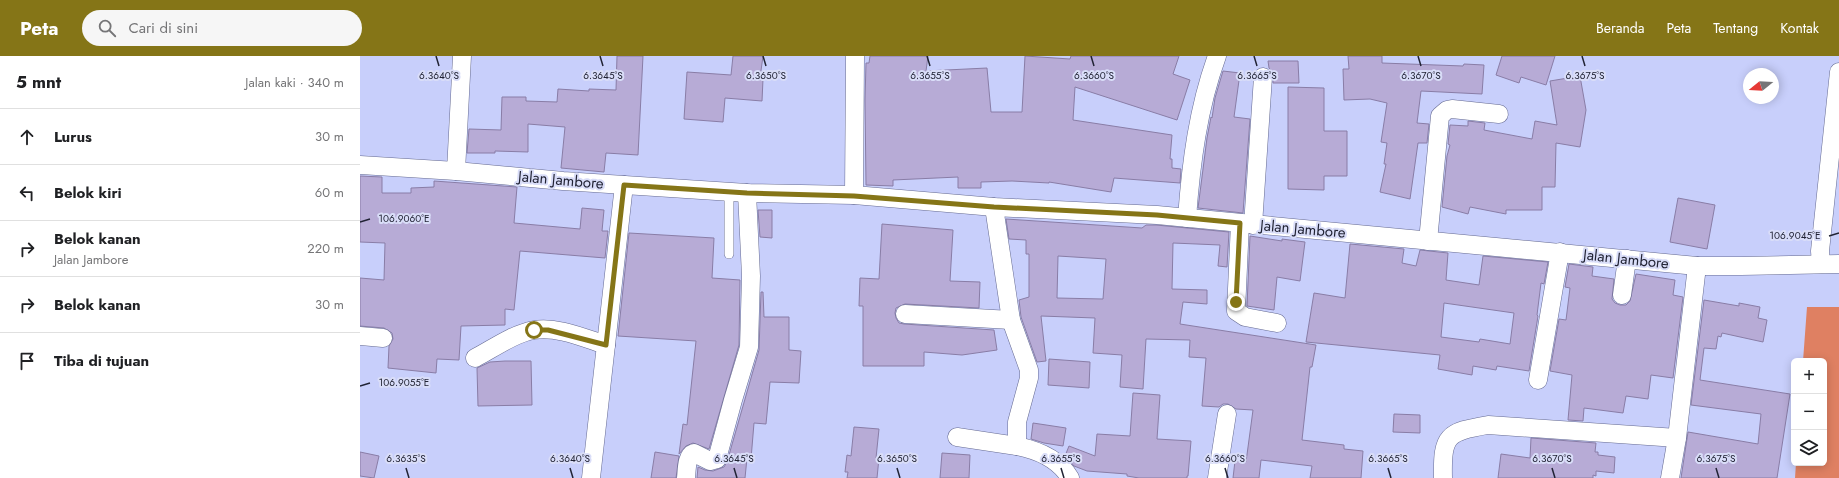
<!DOCTYPE html>
<html lang="id">
<head>
<meta charset="utf-8">
<style>
  body { margin:0; font-family:Jost,sans-serif; background:#f6f6f6; color:#202124 }
  .controls { position:absolute; right:12px; bottom:12px; display:grid; overflow:hidden; border-radius:6px; box-shadow:0 2px 10px #0003 }
  .controls button { width:36px; height:36px; display:grid; place-items:center; padding:0; border:0; border-bottom:1px solid #e0e0e0; background:#fff; color:#202124; font:20px sans-serif }
  .compass { position:absolute; left:1383px; top:12px; width:36px; height:36px; border-radius:50%; background:#fff; box-shadow:0 2px 10px #0003; rotate:252deg }
  .stop { position:absolute; width:12px; height:12px; margin:-9px; border:3px solid #857517; border-radius:50%; background:#fff }
  .stop.end { background:#857517; border-color:#fff; box-shadow:0 1px 4px #0008 }
  .list { margin:0; padding:0; list-style:none }
  h2 { display:flex; justify-content:space-between; align-items:center; height:52px; margin:0; padding:0 16px; font-size:17px }
  h2 small { font-size:13px; font-weight:400; color:#757577 }
  .list li { display:grid; grid-template-columns:26px 1fr auto; gap:12px; align-items:center; box-sizing:border-box; height:56px; padding:0 16px; border-top:1px solid #e0e0e0 }
  .list b { display:block; font-size:15px; white-space:nowrap }
  .list p { margin:0; font-size:13px; white-space:nowrap; color:#757577 }
  .list em { font-size:13px; font-style:normal; color:#757577 }
  .icon { flex:none; width:22px; height:22px; fill:none; stroke:currentColor; stroke-width:2; stroke-linecap:round; stroke-linejoin:round }
  .map { position:relative; flex:none; width:1479px; height:422px; overflow:hidden }
  header { display:flex; align-items:center; gap:24px; box-sizing:border-box; height:56px; padding:0 20px; background:#857517; color:#fff }
  header strong { font-size:19px }
  nav { display:flex; gap:22px; margin-inline-start:auto; font-size:14px }
  .search { width:280px; height:36px; background:#f6f6f6; display:flex; align-items:center; gap:10px; box-sizing:border-box; padding:0 14px; border-radius:22px; color:#757577; font-size:15px }
  main { display:flex }
  aside { flex:1; background:#fff }
  .map>svg:first-child { display:block }
  .forest { fill:#df8062 }
  .building { fill:#b7abd6; stroke:#897da6; fill-rule:evenodd }
  .lines { fill:none; stroke-linecap:round; stroke-linejoin:round }
  .lane-casing { stroke:#656a91; stroke-width:10 }
  .street-casing { stroke:#656a91; stroke-width:19 }
  .lane { stroke:#fff; stroke-width:9 }
  .street { stroke:#fff; stroke-width:18 }
  .route { stroke:#857517; stroke-width:5 }
  .ticks { fill:none; stroke:#212334; stroke-width:1.5 }
  .labels { text-anchor:middle; dominant-baseline:central; stroke-width:4; stroke-linejoin:round; paint-order:stroke }
  .street-label { font-size:15px; fill:#212334; stroke:#d9ddf8 }
  .ticks-label { font-size:10px; text-anchor:middle; fill:#212334; stroke:#d9ddf8; stroke-width:4; stroke-linejoin:round; paint-order:stroke }
</style>
</head>
<body>
<header>
<strong>Peta</strong>
<div class="search"><svg class="icon" aria-label="search" viewBox="0 0 24 24"><circle cx="10" cy="10" r="6"/><path d="M15 15l6 6"/></svg>Cari di sini</div>
<nav><a>Beranda</a><a>Peta</a><a>Tentang</a><a>Kontak</a></nav>
</header>
<main>
<aside>
<h2>5 mnt<small>Jalan kaki · 340 m</small></h2>
<ul class="list">
<li><svg class="icon" aria-label="ahead" viewBox="0 0 24 24"><path d="M12 20V5M6 11l6-6 6 6"/></svg><div><b>Lurus</b></div><em>30 m</em></li>
<li><svg class="icon" aria-label="left" viewBox="0 0 24 24"><path d="M17 20v-9H6M10 6l-5 5 5 5"/></svg><div><b>Belok kiri</b></div><em>60 m</em></li>
<li><svg class="icon" aria-label="right" viewBox="0 0 24 24"><path d="M7 20v-9h11M14 6l5 5-5 5"/></svg><div><b>Belok kanan</b><p>Jalan Jambore</p></div><em>220 m</em></li>
<li><svg class="icon" aria-label="right" viewBox="0 0 24 24"><path d="M7 20v-9h11M14 6l5 5-5 5"/></svg><div><b>Belok kanan</b></div><em>30 m</em></li>
<li><svg class="icon" aria-label="arrive" viewBox="0 0 24 24"><path d="M6 21V4h12l-3 4 3 4H6"/></svg><div><b>Tiba di tujuan</b></div></li>
</ul>
</aside>
<div class="map">
<svg width="1479" height="422" viewBox="0 0 1479 422">
  <rect width="100%" height="100%" fill="#c8cffb"/>
  <polygon class="forest" points="1447,251 1479,251 1479,422 1435,422 1436,407 1464,407 1464,305 1443,305"/>
  <g class="building">
    <polygon points="257,0 283,0 278,99 246,97 244,116 201,112 205,71 168,68 168,96 135,95 135,97 107,97 109,73 141,74 142,41 166,41 166,45 197,46 198,33 229,35 229,33 256,34"/>
    <polygon points="373,0 403,0 400,22 403,23 402,45 365,42 363,66 324,63 327,16 371,19"/>
    <polygon points="510,0 568,0 566,15 627,12 631,56 662,56 665,0 710,3 711,0 819,0 813,18 830,24 817,64 715,31 713,64 812,79 810,103 812,103 812,112 821,113 820,127 754,122 751,136 689,126 689,127 652,125 621,126 621,132 598,132 598,121 533,124 533,130 506,129 505,44 506,7 509,7"/>
    <polygon points="988,0 1022,0 1022,7 1103,10 1104,8 1124,9 1122,38 1061,35 1057,67 1069,68 1067,87 1058,87 1050,143 1020,136 1026,108 1024,108 1027,87 1021,86 1027,47 1010,43 984,44 983,13 989,13"/>
    <polygon points="1142,0 1195,0 1186,29 1161,21 1159,27 1136,19"/>
    <polygon points="908,5 938,5 939,27 913,27 913,17 909,12"/>
    <polygon points="863,15 880,17 874,61 890,63 883,157 838,152 847,82 851,61 852,62 855,42"/>
    <polygon points="1220,20 1226,54 1220,91 1196,87 1195,131 1182,131 1182,154 1146,154 1146,158 1110,151 1108,158 1082,151 1087,100 1090,89 1088,88 1090,69 1108,70 1108,65 1125,67 1124,74 1172,83 1175,65 1197,69 1190,25"/>
    <polygon points="928,31 964,32 964,75 987,75 987,120 964,120 964,134 928,133"/>
    <polygon points="0,120 22,121 22,137 51,137 51,132 74,131 74,125 157,131 154,167 220,173 222,152 244,154 242,175 248,175 245,202 160,195 154,254 145,253 145,269 101,270 99,304 77,303 76,317 28,312 29,290 33,283 32,277 24,272 0,270 0,222 24,224 25,187 0,186"/>
    <polygon points="1318,142 1355,149 1347,193 1310,186"/>
    <polygon points="398,154 412,154 412,182 400,181"/>
    <path d="M 646,163 L 782,172 L 786,169 L 796,169 L 869,176 L 867,211 L 858,210 L 860,189 L 813,187 L 812,233 L 847,234 L 847,248 L 823,246 L 820,268 L 956,289 L 952,311 L 950,311 L 942,384 L 984,389 L 984,393 L 1003,395 L 1001,422 L 950,422 L 952,410 L 901,404 L 899,422 L 873,422 L 875,405 L 886,406 L 893,354 L 876,353 L 868,348 L 863,348 L 859,351 L 842,350 L 846,302 L 829,301 L 830,284 L 786,283 L 783,333 L 760,331 L 762,299 L 733,297 L 735,262 L 681,260 L 686,305 L 677,306 L 661,261 L 659,244 L 669,241 L 669,198 L 666,198 L 666,184 L 649,183 ZM 698,200 L 746,203 L 743,243 L 697,242 Z"/>
    <polygon points="522,168 593,174 590,225 620,226 619,252 545,248 536,252 535,257 536,262 539,267 544,268 634,274 637,294 602,299 564,296 564,310 503,310 503,250 499,250 500,222 519,223"/>
    <polygon points="269,177 354,182 352,222 380,224 379,289 349,393 333,387 326,390 319,398 323,368 327,369 336,285 258,280"/>
    <polygon points="890,180 922,185 922,183 945,186 940,225 917,221 914,254 887,250"/>
    <path d="M 990,188 L 1044,193 L 1042,207 L 1056,210 L 1060,194 L 1088,197 L 1086,224 L 1119,229 L 1123,200 L 1188,206 L 1184,228 L 1181,227 L 1177,259 L 1178,260 L 1169,315 L 1137,310 L 1136,314 L 1113,310 L 1112,319 L 1078,313 L 1080,299 L 946,286 L 954,237 L 985,242 ZM 1084,247 L 1154,257 L 1150,288 L 1120,283 L 1119,286 L 1081,281 Z"/>
    <polygon points="1209,208 1233,211 1232,220 1254,223 1252,243 1255,247 1260,249 1266,249 1270,245 1276,218 1315,224 1313,239 1323,241 1313,322 1291,319 1288,343 1266,340 1263,357 1224,352 1223,365 1208,364 1212,319 1190,315 1199,263 1206,264 1210,232 1205,231"/>
    <polygon points="401,236 403,236 404,261 429,261 429,294 441,295 439,327 410,326 406,368 394,367 391,403 387,402 385,422 337,422 338,411 345,414 353,415 364,411 367,406 399,294"/>
    <polygon points="1344,244 1379,250 1379,247 1400,251 1398,262 1407,264 1403,286 1362,277 1361,281 1358,280 1356,293 1344,292 1340,324 1430,338 1417,422 1321,422 1328,376 1398,388 1401,358 1331,349"/>
    <polygon points="689,303 730,306 729,332 688,329"/>
    <polygon points="145,305 171,305 172,349 118,350 117,312 130,306"/>
    <polygon points="773,337 800,339 797,383 831,385 828,420 827,420 827,422 779,422 767,420 767,418 727,415 714,410 705,400 709,390 735,400 737,378 770,380"/>
    <polygon points="1034,358 1060,359 1060,377 1033,376"/>
    <polygon points="673,367 706,372 703,390 684,387 671,383"/>
    <polygon points="494,371 519,373 516,402 519,402 517,422 487,422 488,416 485,416 487,399 491,400"/>
    <polygon points="1171,382 1236,387 1235,396 1238,396 1238,399 1255,401 1254,417 1236,415 1236,420 1233,419 1233,422 1138,422 1141,398 1170,402"/>
    <polygon points="0,396 19,400 14,422 0,420"/>
    <polygon points="295,396 319,400 316,422 291,422"/>
    <polygon points="582,397 610,399 609,422 580,422"/>
  </g>
  <g class="lines">
    <defs>
      <polyline id="lane" points="369,135 369,198"/>
      <g id="street">
        <polyline points="0,109 96,115 203,125 387,137 494,139 634,151 797,159 1337,210 1381,210 1479,208"/>
        <polyline points="96,115 102,0"/>
        <polyline points="494,139 495,1"/>
        <path d="M 634,151 L 651,264 L 669,314 L 669,322 L 657,366 L 657,390 C 677,394 699,403 710,422"/>
        <path d="M 827,162 C 831,107 838,52 857,0"/>
        <polyline points="880,167 876,255 885,261 917,267"/>
        <polyline points="893,169 903,21"/>
        <polyline points="1068,185 1080,60 1087,54 1092,53 1139,58"/>
        <polyline points="1461,208 1460,195 1479,16"/>
        <polyline points="1262,239 1267,203"/>
        <polyline points="545,258 651,264"/>
        <polyline points="0,280 23,282"/>
        <path d="M 115,302 C 134,292 153,278 174,274 C 197,270 224,282 246,289"/>
        <polyline points="1178,324 1200,196"/>
        <polyline points="597,381 657,390"/>
        <polyline points="231,422 264,129"/>
        <path d="M 326,422 C 327,414 326,400 334,397 L 350,405 L 357,403 L 373,344 L 389,291 L 391,220 L 387,137"/>
        <polyline points="857,422 867,358"/>
        <path d="M 1083,422 C 1082,379 1087,376 1128,369 L 1317,382"/>
        <polyline points="1310,422 1317,382 1337,210"/>
      </g>
    </defs>
    <use href="#lane" class="lane-casing"/>
    <use href="#street" class="street-casing"/>
    <use href="#lane" class="lane"/>
    <use href="#street" class="street"/>
  </g>
  <g class="lines">
    <polyline class="route" points="174,274 188,274 246,289 264,129 387,137 494,140 634,151 797,159 880,167 876,246"/>
  </g>
  <path class="ticks" d="M 76,0 L 79,10M 240,0 L 243,10M 403,0 L 406,10M 567,0 L 570,10M 731,0 L 734,10M 894,0 L 897,10M 1058,0 L 1061,10M 1222,0 L 1225,10M 0,166 L 10,163M 1469,180 L 1479,177M 0,330 L 10,327M 46,412 L 49,422M 210,412 L 213,422M 374,412 L 377,422M 537,412 L 540,422M 701,412 L 704,422M 865,412 L 868,422M 1028,412 L 1031,422M 1192,412 L 1195,422M 1356,412 L 1359,422"/>
  <g class="labels">
    <g class="street-label">
      <text transform="translate(201 124) rotate(5)">Jalan Jambore</text>
      <text transform="translate(943 173) rotate(5)">Jalan Jambore</text>
      <text transform="translate(1266 203) rotate(6)">Jalan Jambore</text>
    </g>
  </g>
  <g class="ticks-label">
    <text x="79" y="23">6.3640°S</text>
    <text x="243" y="23">6.3645°S</text>
    <text x="406" y="23">6.3650°S</text>
    <text x="570" y="23">6.3655°S</text>
    <text x="734" y="23">6.3660°S</text>
    <text x="897" y="23">6.3665°S</text>
    <text x="1061" y="23">6.3670°S</text>
    <text x="1225" y="23">6.3675°S</text>
    <text x="44" y="166">106.9060°E</text>
    <text x="1435" y="183">106.9045°E</text>
    <text x="44" y="330">106.9055°E</text>
    <text x="46" y="406">6.3635°S</text>
    <text x="210" y="406">6.3640°S</text>
    <text x="374" y="406">6.3645°S</text>
    <text x="537" y="406">6.3650°S</text>
    <text x="701" y="406">6.3655°S</text>
    <text x="865" y="406">6.3660°S</text>
    <text x="1028" y="406">6.3665°S</text>
    <text x="1192" y="406">6.3670°S</text>
    <text x="1356" y="406">6.3675°S</text>
  </g>
</svg>
<div class="controls">
<button>+</button>
<button>−</button>
<button><svg class="icon" aria-label="layers" viewBox="0 0 24 24"><path d="M12 4l9 5-9 5-9-5zM3 14l9 5 9-5"/></svg></button>
</div>
<svg class="compass" viewBox="-18 -18 36 36"><path d="M0-13l5 13h-10z" fill="#e53935"/><path d="M0 13l5-13h-10z" fill="#757577"/></svg>
<div class="stop" style="left:174px;top:274px"></div>
<div class="stop end" style="left:876px;top:246px"></div>
</div>
</main>
</body>
</html>
